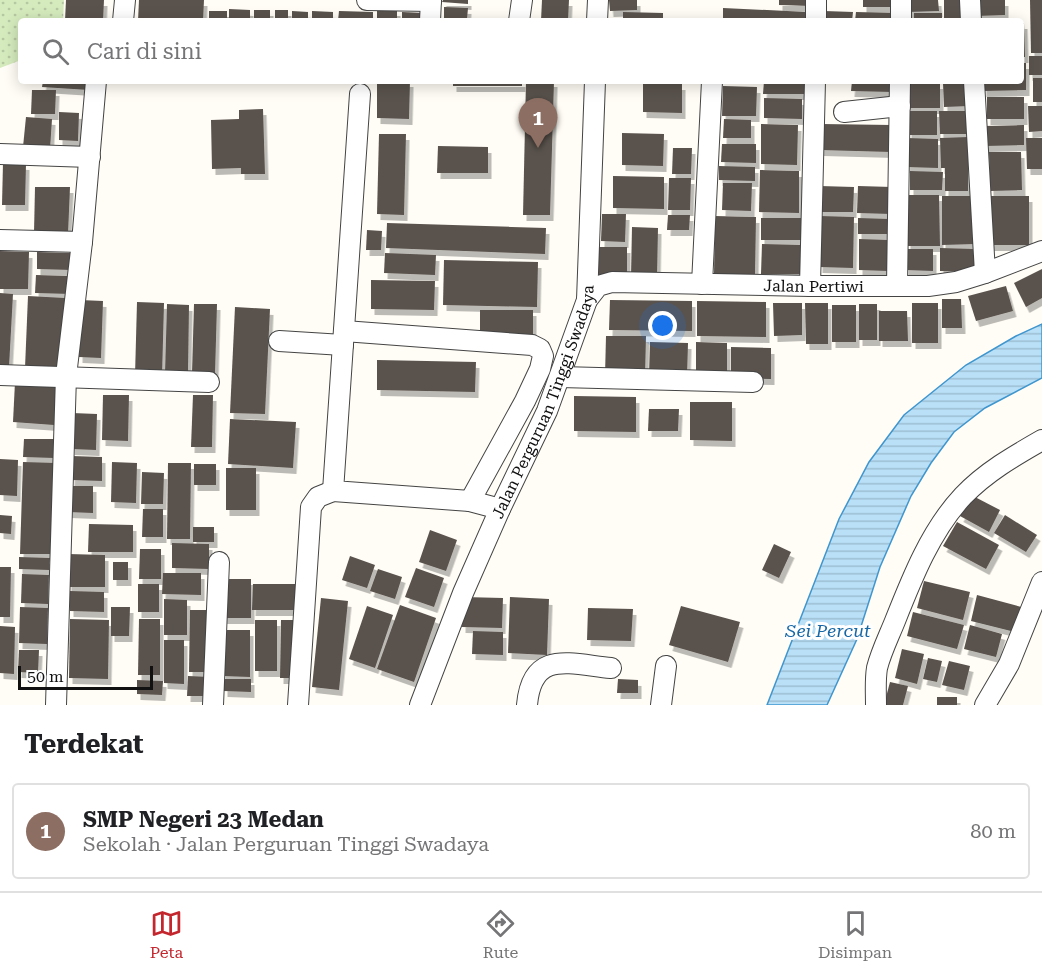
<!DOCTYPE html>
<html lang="id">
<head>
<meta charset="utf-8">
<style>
  body { margin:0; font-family:"Roboto Serif",serif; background:#f6f6f6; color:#202124 }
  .scale { position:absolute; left:18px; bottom:15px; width:135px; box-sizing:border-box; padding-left:6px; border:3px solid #111; border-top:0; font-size:16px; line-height:21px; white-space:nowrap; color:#111; -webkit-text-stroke:4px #fff; paint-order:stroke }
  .you { position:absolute; left:663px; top:326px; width:21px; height:21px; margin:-15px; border:4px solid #fff; border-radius:50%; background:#1a73e8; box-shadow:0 0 0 9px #1a73e833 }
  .badge { display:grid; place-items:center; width:39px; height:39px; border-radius:50%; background:#c4262e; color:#fff; font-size:20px; font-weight:700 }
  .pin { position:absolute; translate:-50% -50px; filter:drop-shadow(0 2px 3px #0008) }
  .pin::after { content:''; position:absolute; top:32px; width:21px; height:18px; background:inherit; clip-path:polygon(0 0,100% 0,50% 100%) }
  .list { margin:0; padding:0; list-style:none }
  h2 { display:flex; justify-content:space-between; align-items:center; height:78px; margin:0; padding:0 24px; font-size:26px }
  h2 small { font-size:20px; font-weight:400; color:#757577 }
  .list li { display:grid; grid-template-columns:39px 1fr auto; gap:18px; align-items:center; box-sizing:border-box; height:96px; margin:0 12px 12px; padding:0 12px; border:2px solid #e0e0e0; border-radius:6px }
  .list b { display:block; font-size:22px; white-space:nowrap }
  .list p { margin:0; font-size:20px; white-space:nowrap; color:#757577 }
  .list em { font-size:20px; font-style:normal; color:#757577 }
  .icon { flex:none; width:33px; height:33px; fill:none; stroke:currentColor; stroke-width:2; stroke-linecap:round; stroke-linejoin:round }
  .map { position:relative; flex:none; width:1042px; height:705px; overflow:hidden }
  .search { position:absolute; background:#fff; box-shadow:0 3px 15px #0003; left:18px; right:18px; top:18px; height:66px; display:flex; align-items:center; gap:15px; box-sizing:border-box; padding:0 21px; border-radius:6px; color:#757577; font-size:22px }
  .sheet { height:186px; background:#fff }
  nav { display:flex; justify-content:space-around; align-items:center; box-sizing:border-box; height:84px; border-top:2px solid #e0e0e0; background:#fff; font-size:16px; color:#757577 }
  nav a { display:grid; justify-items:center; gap:3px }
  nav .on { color:#c4262e }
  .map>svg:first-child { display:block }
  .grass { fill:url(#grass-dots) }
  .water { fill:url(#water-rules); stroke:#3f96cf; stroke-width:1.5 }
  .building { fill:#5a524d; filter:url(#shadow) }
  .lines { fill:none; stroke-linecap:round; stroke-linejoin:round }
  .minor-casing { stroke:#444; stroke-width:22 }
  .minor { stroke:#fff; stroke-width:20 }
  .labels { text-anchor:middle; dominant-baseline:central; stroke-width:6; stroke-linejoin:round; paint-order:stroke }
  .street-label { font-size:16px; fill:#111; stroke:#fff }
  .water-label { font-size:18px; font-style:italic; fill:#1768a6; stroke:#fff }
</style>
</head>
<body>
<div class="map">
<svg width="1042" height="705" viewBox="0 0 1042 705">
  <defs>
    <pattern id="grass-dots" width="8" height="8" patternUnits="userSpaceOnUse" patternTransform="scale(1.5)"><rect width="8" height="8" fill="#d5ebbd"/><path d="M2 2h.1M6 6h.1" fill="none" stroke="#b6c8a1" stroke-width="1.8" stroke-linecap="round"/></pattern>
    <pattern id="water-rules" width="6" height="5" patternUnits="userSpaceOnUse" patternTransform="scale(1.5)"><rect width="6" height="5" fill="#b9e0f7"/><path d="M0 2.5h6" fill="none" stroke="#9ebfd3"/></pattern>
    <filter id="shadow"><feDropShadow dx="3.5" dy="6" stdDeviation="0" flood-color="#0004"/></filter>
  </defs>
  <rect width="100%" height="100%" fill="#fffdf5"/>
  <polygon class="grass" points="0,0 64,0 63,21 21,21 21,60 0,68"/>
  <polygon class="water" points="1042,324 1042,378 985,408 954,432 931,463 911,496 880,567 857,639 827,705 767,705 839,519 869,462 904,415 966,365 1016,336"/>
  <g class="building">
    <polygon points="66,0 104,0 103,21 65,21"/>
    <polygon points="139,0 204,0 203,21 138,21"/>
    <polygon points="443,0 468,0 468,4 442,2"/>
    <polygon points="542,0 569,0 568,21 541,21"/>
    <polygon points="609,0 637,0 637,10 610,11"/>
    <polygon points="779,0 809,0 809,6 779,5"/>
    <rect x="863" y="0" width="30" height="7"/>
    <polygon points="908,0 938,0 939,11 908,12"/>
    <rect x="944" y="0" width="23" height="21"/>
    <polygon points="976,0 1005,0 1005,15 976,16"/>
    <polygon points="1030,0 1042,0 1042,53 1031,53"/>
    <polygon points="444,7 468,8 467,19 444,18"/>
    <polygon points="723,8 807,12 806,21 723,21"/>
    <polygon points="229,9 250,10 250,21 229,21"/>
    <rect x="254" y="10" width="16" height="11"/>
    <rect x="275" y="10" width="13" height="11"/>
    <rect x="377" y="10" width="20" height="11"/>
    <rect x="209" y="11" width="18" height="10"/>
    <polygon points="292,11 308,12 308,21 292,21"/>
    <polygon points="312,11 333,12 333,21 312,21"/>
    <polygon points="339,11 373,12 373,21 338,21"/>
    <polygon points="824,11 853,12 852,21 824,21"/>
    <polygon points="402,12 425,13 425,21 402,21"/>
    <polygon points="623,12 663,13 663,21 623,21"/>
    <polygon points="856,12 894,13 894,21 855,21"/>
    <rect x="914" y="13" width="28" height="8"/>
    <polygon points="474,18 502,19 502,21 473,21"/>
    <polygon points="1021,23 1024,23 1025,57 1021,57"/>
    <rect x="1029" y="56" width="13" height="19"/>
    <polygon points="1021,63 1026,63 1026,90 983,91 983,81 1021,81"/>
    <rect x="1033" y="78" width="9" height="24"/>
    <polygon points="43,81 89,81 89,90 42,87"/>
    <polygon points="377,81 410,81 409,119 377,118"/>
    <rect x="453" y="81" width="69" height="5"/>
    <polygon points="526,81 554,81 550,215 523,215"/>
    <polygon points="764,81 805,81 805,94 763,94"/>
    <polygon points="852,81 893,81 893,92 851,91"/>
    <polygon points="969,82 970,106 944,107 943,83"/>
    <rect x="907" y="83" width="33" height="25"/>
    <polygon points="643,84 682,84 682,113 643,112"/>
    <polygon points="723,86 757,87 756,116 722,116"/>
    <polygon points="32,90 56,90 55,114 31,114"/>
    <rect x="987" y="97" width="37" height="22"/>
    <polygon points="764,98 802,99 802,119 764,118"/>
    <polygon points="1028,106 1042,106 1042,131 1029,132"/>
    <polygon points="263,109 265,174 241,174 241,168 212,169 211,120 239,119 239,110"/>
    <rect x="908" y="111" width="29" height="24"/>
    <polygon points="939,111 970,111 970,134 940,134"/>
    <polygon points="59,112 79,113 78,141 59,140"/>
    <polygon points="26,117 52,119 50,149 23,147"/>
    <polygon points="724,119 751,120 751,138 723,138"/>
    <polygon points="761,124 798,125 797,165 761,164"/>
    <polygon points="821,124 892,125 891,152 820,150"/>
    <polygon points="1024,125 1024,145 985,146 985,126"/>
    <polygon points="622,133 664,134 663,166 622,165"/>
    <polygon points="379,134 406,134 404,215 377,214"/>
    <polygon points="968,137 968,191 945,191 945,168 941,168 940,138"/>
    <polygon points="907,138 938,139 938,168 906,167"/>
    <polygon points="1026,138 1042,138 1042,169 1027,169"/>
    <polygon points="722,144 756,144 756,163 721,162"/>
    <polygon points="438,146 488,147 488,173 437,173"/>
    <polygon points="673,148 692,148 691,174 672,174"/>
    <polygon points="989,152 1021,152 1022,190 990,191"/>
    <polygon points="3,163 26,164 25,205 2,205"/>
    <polygon points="719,166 755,167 755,181 719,180"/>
    <polygon points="760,170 799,171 799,213 759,212"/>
    <polygon points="910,171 943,172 942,190 910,190"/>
    <polygon points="613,176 664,177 664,209 613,208"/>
    <polygon points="669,178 691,178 690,210 668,210"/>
    <polygon points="723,183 752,183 751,211 722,210"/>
    <polygon points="820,186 854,187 853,212 819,212"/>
    <polygon points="858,186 892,187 891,214 857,213"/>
    <polygon points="35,187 70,187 68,234 34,233"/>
    <polygon points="907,195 939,195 940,246 907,246"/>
    <polygon points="942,196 975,196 976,244 942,245"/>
    <rect x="987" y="196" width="42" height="49"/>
    <polygon points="602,214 626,214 625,242 601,241"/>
    <polygon points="668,215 690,215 689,230 667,230"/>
    <polygon points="715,216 756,217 755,274 714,274"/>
    <polygon points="820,216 854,217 853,268 819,267"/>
    <rect x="761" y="218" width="41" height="22"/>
    <polygon points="858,218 890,219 890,234 858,234"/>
    <polygon points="387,223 546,228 545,254 386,248"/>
    <polygon points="632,227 658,228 657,277 631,277"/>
    <polygon points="367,230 382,231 381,250 366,250"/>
    <polygon points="859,239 889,240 888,271 859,270"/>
    <polygon points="762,244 800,245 800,274 761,274"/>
    <rect x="599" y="247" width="28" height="31"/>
    <polygon points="940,248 975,249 974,272 940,271"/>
    <polygon points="905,249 933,249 933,271 905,270"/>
    <polygon points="0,251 29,252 28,289 0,289"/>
    <polygon points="37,252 73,253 72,270 37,269"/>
    <polygon points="385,253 436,255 435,275 384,273"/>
    <polygon points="444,260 538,262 537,307 443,305"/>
    <polygon points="1042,269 1042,298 1026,307 1014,283"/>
    <polygon points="36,275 71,276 71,294 35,293"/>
    <polygon points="371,280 435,281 434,310 371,309"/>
    <polygon points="1006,286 1013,311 976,321 968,296"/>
    <polygon points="0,293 13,294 9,367 0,367"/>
    <polygon points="28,296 65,298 62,370 25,368"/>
    <polygon points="942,299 961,299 962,328 942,328"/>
    <polygon points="80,300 103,301 101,358 79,357"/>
    <polygon points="610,300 692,301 692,331 609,330"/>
    <polygon points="697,301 766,302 766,337 697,336"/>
    <polygon points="137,302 164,303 162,377 135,376"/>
    <polygon points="773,303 802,303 802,335 774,336"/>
    <polygon points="805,303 828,303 828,344 806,344"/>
    <rect x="912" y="303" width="26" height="40"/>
    <polygon points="167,304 189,305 188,373 165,373"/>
    <polygon points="194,304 217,304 215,374 192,373"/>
    <rect x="859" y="304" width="18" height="36"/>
    <rect x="832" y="305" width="24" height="37"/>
    <polygon points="235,307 270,309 265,414 230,413"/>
    <polygon points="480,310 533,310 533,336 480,335"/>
    <polygon points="879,311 907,311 908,341 879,341"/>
    <polygon points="606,336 646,336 645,376 605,376"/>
    <polygon points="650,342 688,343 687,375 649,374"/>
    <polygon points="696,342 727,343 727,378 696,378"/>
    <polygon points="731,347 771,348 771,379 731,378"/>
    <polygon points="377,360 476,362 475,392 377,390"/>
    <polygon points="15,382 56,384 54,425 13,422"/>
    <polygon points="103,395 129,395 128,441 102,440"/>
    <polygon points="193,395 213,395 212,447 191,447"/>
    <polygon points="574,396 636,397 636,432 574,431"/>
    <polygon points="690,402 732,402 732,441 690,440"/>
    <polygon points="649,409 679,409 678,431 648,431"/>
    <polygon points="72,413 97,414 96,450 71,449"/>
    <polygon points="230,419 296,422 293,468 228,464"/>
    <polygon points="24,439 54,439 54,458 23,457"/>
    <polygon points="72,456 102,457 102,481 71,480"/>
    <polygon points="0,459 18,460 17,496 0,495"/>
    <polygon points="23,462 57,463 55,554 20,554"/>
    <polygon points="112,462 137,463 136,503 111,502"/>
    <polygon points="168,463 191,463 190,539 167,539"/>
    <rect x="194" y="464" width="22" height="21"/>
    <rect x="226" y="468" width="30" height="42"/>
    <polygon points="142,472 164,473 163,504 141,504"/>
    <polygon points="68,486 93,486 93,513 67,512"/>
    <polygon points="971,495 1000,510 989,532 960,516"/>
    <polygon points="143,509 163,509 163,537 142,537"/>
    <polygon points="0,515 12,516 11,534 0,533"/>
    <polygon points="1005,515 1037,535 1026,552 994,533"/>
    <polygon points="957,522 999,545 986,569 943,546"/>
    <polygon points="89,524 133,525 133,552 88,552"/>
    <rect x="193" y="527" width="21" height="15"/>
    <polygon points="430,530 457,540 446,571 419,562"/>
    <polygon points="172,543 209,544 209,569 172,568"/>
    <polygon points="774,544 791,552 779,578 762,570"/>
    <polygon points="140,549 161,549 161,579 139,579"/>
    <polygon points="68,554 105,555 105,587 68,587"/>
    <polygon points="350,556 375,565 367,588 342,580"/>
    <polygon points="19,557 50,558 49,570 19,569"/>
    <rect x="113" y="562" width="15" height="18"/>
    <polygon points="0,567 11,567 10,617 0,617"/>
    <polygon points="416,568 444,578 434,607 405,597"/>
    <polygon points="378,569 402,577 395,599 370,591"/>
    <polygon points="163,573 201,573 201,595 162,594"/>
    <polygon points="22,574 49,575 48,604 21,603"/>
    <rect x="222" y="579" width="29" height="39"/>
    <polygon points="924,581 970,592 963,620 917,608"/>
    <rect x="138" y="584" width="21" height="28"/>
    <polygon points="253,584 295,584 295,610 252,610"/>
    <polygon points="70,591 104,592 104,612 70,611"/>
    <polygon points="977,595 1025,608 1019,633 971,621"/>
    <polygon points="463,597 503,598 502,628 462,627"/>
    <polygon points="510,597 549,599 547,655 508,653"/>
    <polygon points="321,598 348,601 339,690 312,687"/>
    <polygon points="164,599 187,600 187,635 164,635"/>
    <polygon points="400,605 436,618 414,682 377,669"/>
    <polygon points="367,606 393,615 375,668 349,659"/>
    <polygon points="681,606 740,622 728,662 669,645"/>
    <polygon points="20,607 48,608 47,644 19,643"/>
    <polygon points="111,607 130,607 129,636 111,636"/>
    <polygon points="588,608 633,609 631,641 587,640"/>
    <polygon points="190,610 211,610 211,672 189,672"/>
    <polygon points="913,612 964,625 957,649 907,636"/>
    <polygon points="70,619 109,620 108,679 69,678"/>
    <polygon points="139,619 160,619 160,675 138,675"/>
    <rect x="255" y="620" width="22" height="51"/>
    <polygon points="281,620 300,620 300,678 280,678"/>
    <polygon points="970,625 1002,634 996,657 964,649"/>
    <polygon points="0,626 15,627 14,674 0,673"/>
    <polygon points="222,630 250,630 250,677 222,676"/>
    <polygon points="473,631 503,632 503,655 472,654"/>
    <polygon points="164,640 184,640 184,684 164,683"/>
    <polygon points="902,649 924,654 917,684 895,678"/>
    <polygon points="19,650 39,650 38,673 18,672"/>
    <polygon points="928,658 942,661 937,682 923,679"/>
    <polygon points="949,661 970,666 964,690 942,685"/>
    <polygon points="188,676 210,677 210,696 187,696"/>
    <polygon points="224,679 251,679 251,692 224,691"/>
    <polygon points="618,679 638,680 638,693 617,693"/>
    <polygon points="137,680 163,681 162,695 137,694"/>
    <polygon points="890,682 908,686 903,705 884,705"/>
    <rect x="937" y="697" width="20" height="8"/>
  </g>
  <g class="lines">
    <defs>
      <g id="minor">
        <polyline points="367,0 431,1"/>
        <polyline points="970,0 971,21"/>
        <polyline points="123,21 125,0"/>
        <polyline points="430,21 431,0"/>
        <polyline points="519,21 522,0"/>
        <polyline points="597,21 598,0"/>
        <polyline points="816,21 816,0"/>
        <polyline points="901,21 901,0"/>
        <polyline points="974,81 985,273"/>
        <polyline points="360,94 333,491 470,501 500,509"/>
        <polyline points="844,112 900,106"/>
        <polyline points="0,154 90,157"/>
        <polyline points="0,240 82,242"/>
        <polyline points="702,284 712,81"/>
        <polyline points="810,286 815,81"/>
        <polyline points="897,286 900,81"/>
        <path id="s1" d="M 587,300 L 598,286 L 612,282 L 810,286 L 928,286 L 956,282 L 985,273 L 1042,251"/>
        <polyline points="344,331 532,345 540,349 543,356 540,369 525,401 470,501"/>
        <polyline points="279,341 343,345"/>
        <polyline points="0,375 209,382"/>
        <polyline points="560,377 753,382"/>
        <polyline points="56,705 66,376 82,242 96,81"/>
        <polyline points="213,705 219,562"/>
        <polyline points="298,705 311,507 318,497 333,491"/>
        <path id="s2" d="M 420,705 L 463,593 L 500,509 L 547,411 L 587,300 L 595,81"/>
        <path d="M 527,705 C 532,649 570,664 611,668"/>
        <polyline points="661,705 666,666"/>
        <path d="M 876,705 C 876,693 875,680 877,668 C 881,652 889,636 895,621 C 912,578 931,530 963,496 C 986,472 1014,456 1042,440"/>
        <polyline points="985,705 1009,664 1042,582"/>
      </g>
    </defs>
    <use href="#minor" class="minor-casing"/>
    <use href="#minor" class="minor"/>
  </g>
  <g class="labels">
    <g class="street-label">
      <text stroke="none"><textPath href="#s1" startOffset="234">Jalan Pertiwi</textPath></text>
      <text stroke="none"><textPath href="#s2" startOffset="328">Jalan Perguruan Tinggi Swadaya</textPath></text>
    </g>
    <g class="water-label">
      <text x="828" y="630">Sei Percut</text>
    </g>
  </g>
</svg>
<div class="scale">50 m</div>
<div class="you"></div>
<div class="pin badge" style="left:538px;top:148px;background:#8d6e63">1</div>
<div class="search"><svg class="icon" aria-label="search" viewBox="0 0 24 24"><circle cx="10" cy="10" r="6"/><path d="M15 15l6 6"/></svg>Cari di sini</div>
</div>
<section class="sheet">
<h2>Terdekat<small></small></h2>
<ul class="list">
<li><span class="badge" style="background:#8d6e63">1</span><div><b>SMP Negeri 23 Medan</b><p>Sekolah · Jalan Perguruan Tinggi Swadaya</p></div><em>80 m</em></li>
</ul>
</section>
<nav>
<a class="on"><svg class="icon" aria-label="map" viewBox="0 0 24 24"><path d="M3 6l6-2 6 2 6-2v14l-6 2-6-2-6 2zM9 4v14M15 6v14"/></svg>Peta</a>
<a><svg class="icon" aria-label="directions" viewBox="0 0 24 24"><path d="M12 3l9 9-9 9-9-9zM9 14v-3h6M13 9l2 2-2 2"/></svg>Rute</a>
<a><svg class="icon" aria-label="saved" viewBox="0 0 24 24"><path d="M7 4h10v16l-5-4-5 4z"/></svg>Disimpan</a>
</nav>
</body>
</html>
